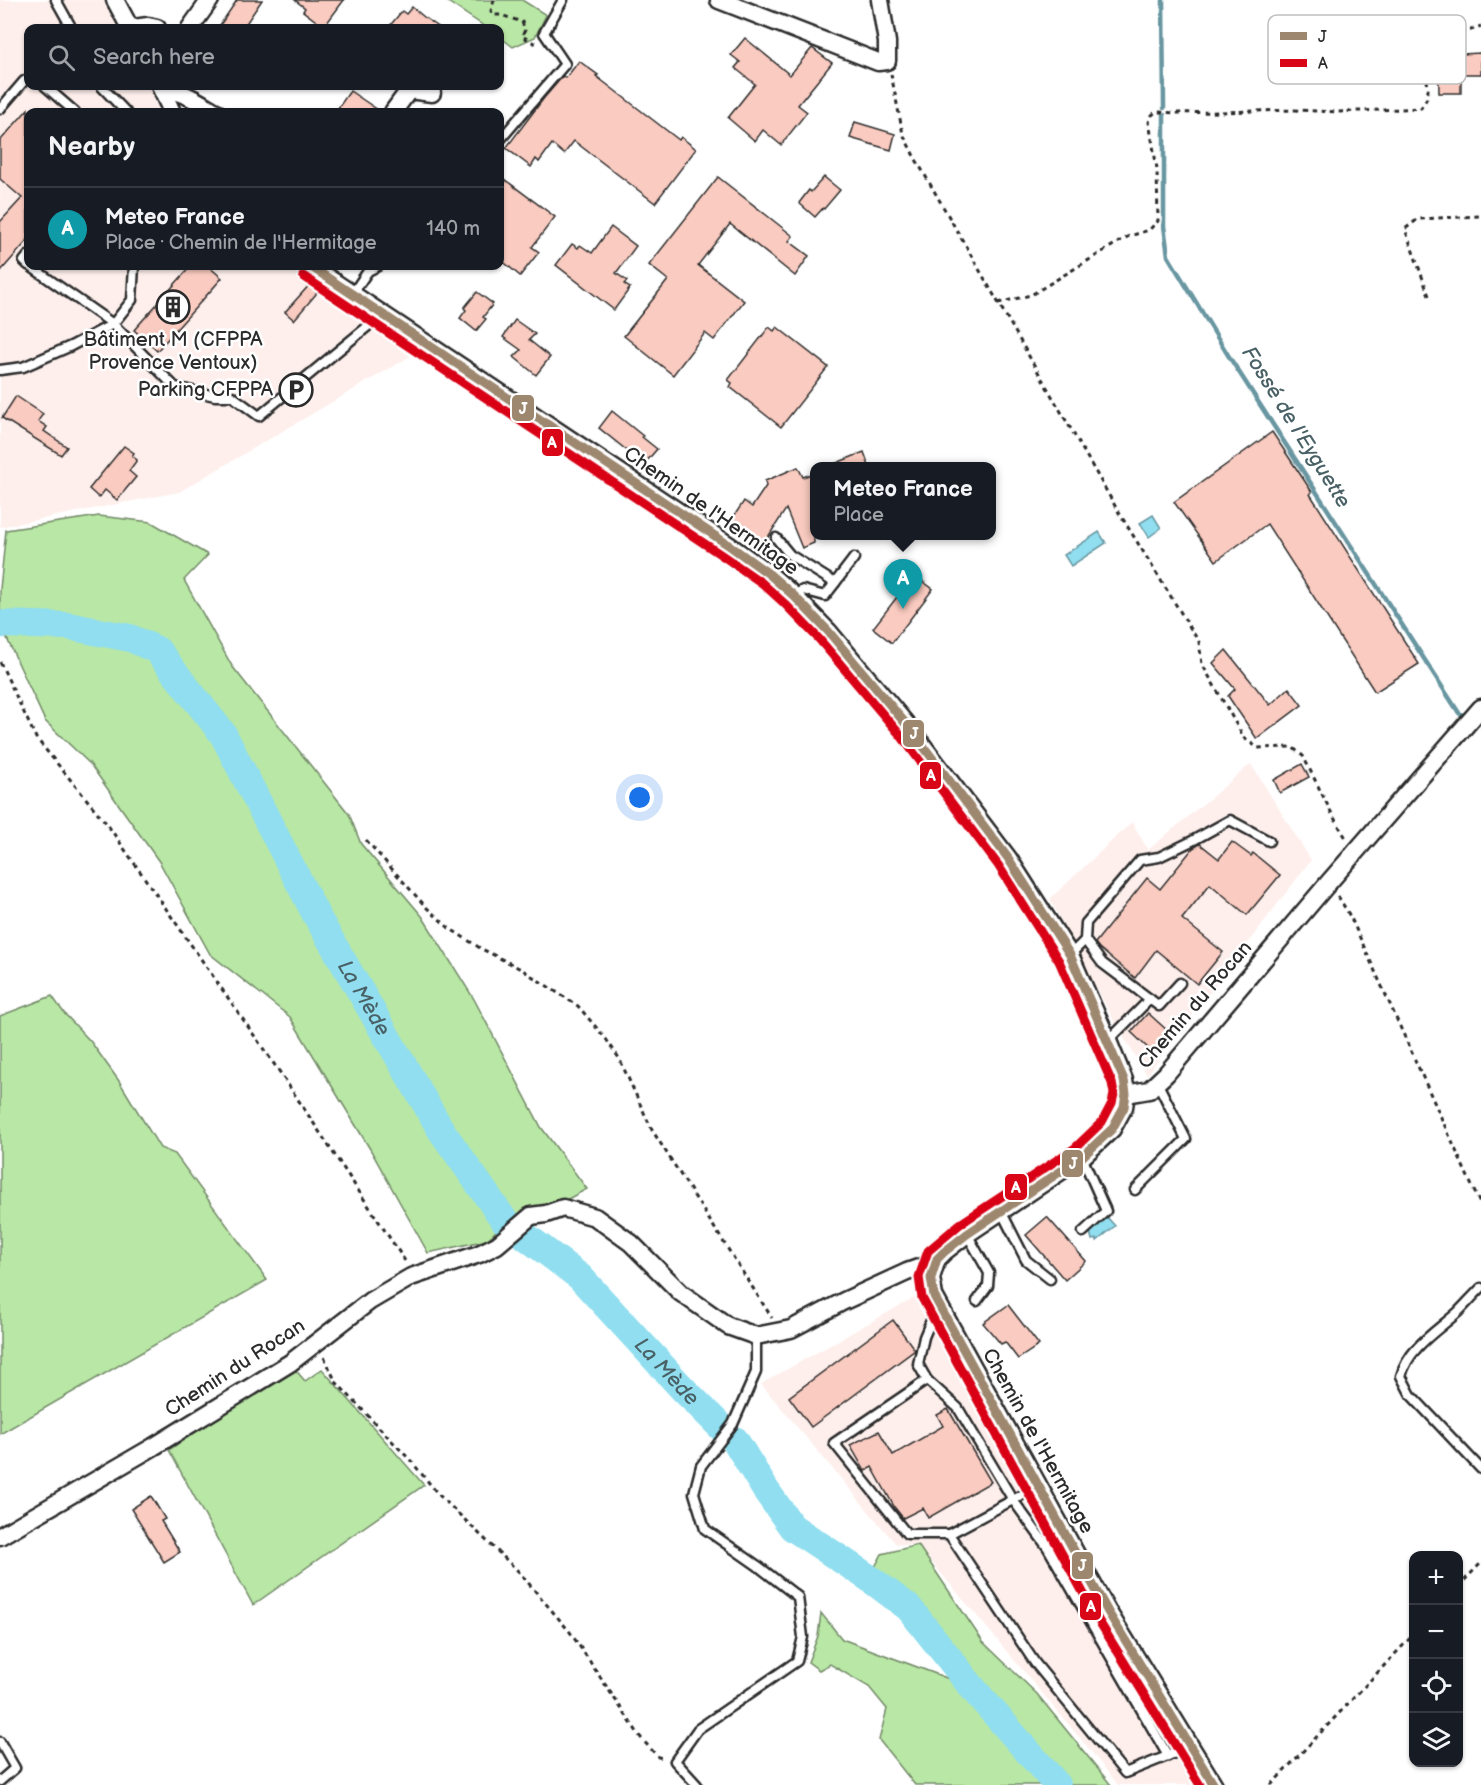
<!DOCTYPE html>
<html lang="en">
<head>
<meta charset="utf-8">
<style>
  body { margin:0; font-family:"Balsamiq Sans",sans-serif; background:#242831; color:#f1f3f6 }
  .controls { position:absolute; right:18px; bottom:18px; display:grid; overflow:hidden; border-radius:12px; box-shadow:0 2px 4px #0004 }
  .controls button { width:54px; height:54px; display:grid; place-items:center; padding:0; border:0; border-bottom:2px solid #363941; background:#171b24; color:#f1f3f6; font:30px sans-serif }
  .you { position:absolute; left:640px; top:798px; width:21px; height:21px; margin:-15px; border:4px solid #fff; border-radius:50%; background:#1a73e8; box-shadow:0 0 0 9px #1a73e833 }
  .badge { display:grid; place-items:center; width:39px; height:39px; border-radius:50%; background:#0f766e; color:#fff; font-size:20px; font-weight:700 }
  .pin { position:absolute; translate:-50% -50px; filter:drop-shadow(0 2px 3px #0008) }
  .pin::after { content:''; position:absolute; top:32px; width:21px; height:18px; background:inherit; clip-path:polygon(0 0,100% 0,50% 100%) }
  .popup { position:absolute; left:810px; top:462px; width:186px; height:78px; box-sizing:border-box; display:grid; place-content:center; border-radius:12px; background:#171b24; filter:drop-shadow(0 2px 4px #0005); font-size:20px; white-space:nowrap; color:#9ea1a6 }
  .popup b { font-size:22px; color:#f1f3f6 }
  .popup::after { content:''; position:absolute; left:50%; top:100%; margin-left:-12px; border:12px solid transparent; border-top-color:#171b24 }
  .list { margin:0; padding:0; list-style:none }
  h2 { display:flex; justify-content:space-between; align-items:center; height:78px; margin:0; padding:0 24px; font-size:26px }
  h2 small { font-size:20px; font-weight:400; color:#9ea1a6 }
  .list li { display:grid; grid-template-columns:39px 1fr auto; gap:18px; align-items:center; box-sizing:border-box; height:84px; padding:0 24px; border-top:2px solid #363941 }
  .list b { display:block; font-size:22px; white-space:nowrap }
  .list p { margin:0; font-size:20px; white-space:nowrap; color:#9ea1a6 }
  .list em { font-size:20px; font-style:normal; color:#9ea1a6 }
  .icon { flex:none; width:33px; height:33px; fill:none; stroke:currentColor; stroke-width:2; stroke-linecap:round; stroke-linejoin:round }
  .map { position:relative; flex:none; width:1481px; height:1785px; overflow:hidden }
  .search { position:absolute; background:#171b24; box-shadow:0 2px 4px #0004; left:24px; top:24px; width:480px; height:66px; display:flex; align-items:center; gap:15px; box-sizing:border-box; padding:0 21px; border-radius:12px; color:#9ea1a6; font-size:22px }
  .panel { position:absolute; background:#171b24; box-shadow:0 2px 4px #0004; left:24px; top:108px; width:480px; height:162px; border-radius:12px }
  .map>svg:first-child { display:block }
  .built { fill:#feefec }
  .green { fill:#b9e7a5; stroke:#728968; stroke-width:1.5 }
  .water { fill:#90deef; stroke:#6896a1; stroke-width:1.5 }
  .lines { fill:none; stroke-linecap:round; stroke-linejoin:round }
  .stream { stroke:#6896a1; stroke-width:4.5 }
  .river { stroke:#90deef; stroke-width:28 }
  .building { fill:#facbc0; stroke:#2b2b2b; stroke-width:1.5 }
  .lane-casing { stroke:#2b2b2b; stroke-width:13 }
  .street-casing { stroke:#2b2b2b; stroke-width:21 }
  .path { stroke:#2b2b2b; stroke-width:3; stroke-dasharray:4.5 4.5; stroke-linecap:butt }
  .lane { stroke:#fff; stroke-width:8 }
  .street { stroke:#fff; stroke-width:16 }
  .bus-1-casing { stroke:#fff; stroke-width:14 }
  .bus-2-casing { stroke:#fff; stroke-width:14 }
  .bus-1 { stroke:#9d876e; stroke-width:9 }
  .bus-2 { stroke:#d90618; stroke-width:9 }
  .labels { text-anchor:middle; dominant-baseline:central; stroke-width:5; stroke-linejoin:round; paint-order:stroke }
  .poi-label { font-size:20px; fill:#2b2b2b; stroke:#fff }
  .street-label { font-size:20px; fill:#2b2b2b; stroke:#fff }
  .water-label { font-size:21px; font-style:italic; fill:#496166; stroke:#fff }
  .key { fill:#fff; stroke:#bfbfbf; stroke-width:1.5 }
  .key-label { font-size:16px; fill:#2b2b2b }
  .line-badge { stroke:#fff; stroke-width:2 }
  .badge-label { font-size:16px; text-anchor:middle; font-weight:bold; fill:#fff }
</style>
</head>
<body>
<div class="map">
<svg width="1481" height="1785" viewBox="0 0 1481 1785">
  <rect width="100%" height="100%" fill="#fff"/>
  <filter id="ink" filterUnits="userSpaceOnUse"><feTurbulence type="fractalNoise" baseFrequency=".0167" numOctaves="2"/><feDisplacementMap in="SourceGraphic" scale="12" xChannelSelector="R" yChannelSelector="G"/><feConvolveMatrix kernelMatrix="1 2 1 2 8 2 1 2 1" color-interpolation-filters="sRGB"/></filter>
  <g filter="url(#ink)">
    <g class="built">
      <polygon points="0,0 104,0 119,28 28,28 28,86 150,86 164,112 28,112 28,266 295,266 421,350 179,492 0,527"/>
      <polygon points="1251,764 1311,860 1147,1075 1116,1025 1050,899 1132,822 1148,850"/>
      <polygon points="924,1292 1037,1505 1154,1712 1200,1784 1199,1785 1118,1785 1090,1750 918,1546 896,1544 761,1384"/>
    </g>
    <g class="green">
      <polygon points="445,0 522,0 546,15 535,37 513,47 500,37 500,28 487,28"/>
      <polygon points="99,516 151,522 208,555 184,580 232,666 349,814 361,844 422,916 474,999 541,1127 587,1189 566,1200 523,1210 515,1218 505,1211 441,1119 318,908 226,727 160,643 127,629 63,618 0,616 0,589 6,530"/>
      <polygon points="3,630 70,631 127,644 153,654 218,736 312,924 438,1137 500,1227 487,1240 428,1253 370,1149 290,1017 210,954 160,863 90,764 45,721"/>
      <polygon points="52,996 64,1013 91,1042 119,1081 160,1148 175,1154 267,1280 0,1434 0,1016"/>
      <polygon points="293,1367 305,1381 322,1369 424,1485 253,1605 169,1450"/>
      <polygon points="918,1545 983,1642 1037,1694 1111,1785 915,1785 879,1740 887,1709 869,1687 830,1664 819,1670 808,1662 818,1636 821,1613 842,1639 971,1687 909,1608 869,1578 882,1554"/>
    </g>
    <g class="water">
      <polygon points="1153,515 1161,528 1149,537 1140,523"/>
      <polygon points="1099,532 1106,543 1071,566 1064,555"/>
      <polygon points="1107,1217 1115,1226 1097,1241 1096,1239 1092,1240 1090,1232"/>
    </g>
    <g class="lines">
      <g class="stream">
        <polyline points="1163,0 1164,108"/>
        <polyline points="1164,115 1164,226 1168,256 1228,355 1459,713 1468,718"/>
      </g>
      <g class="river">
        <path id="s1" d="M 0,624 L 68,626 L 130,638 L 157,650 L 223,734 L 316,915 L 441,1130 L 504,1220 L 580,1277 L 683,1389 L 723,1429"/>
        <polyline points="735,1440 765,1489 792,1527 869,1578 909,1608 975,1691 1057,1785"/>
      </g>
    </g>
    <g class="building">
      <polygon points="237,0 262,0 243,28 218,28"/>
      <polygon points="295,0 344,0 324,27 303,11 305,8"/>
      <polygon points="412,7 424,17 440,28 388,28 402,11 406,14"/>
      <polygon points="745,38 790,75 812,48 832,63 798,105 807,112 781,145 763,130 755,141 728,118 755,84 735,68 740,62 731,55"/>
      <polygon points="1438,41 1461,41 1461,54 1481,53 1481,74 1461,74 1461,93 1439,93"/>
      <polygon points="579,61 598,75 596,76 679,140 681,137 696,149 655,203 574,141 564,154 552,144 539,162 536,159 531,167 506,148 544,98 563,76 566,78"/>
      <polygon points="350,91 381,112 345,112 338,108"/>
      <polygon points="28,109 28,240 0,272 0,222 22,198 0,179 0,141"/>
      <polygon points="855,122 895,134 891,150 850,138"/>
      <polygon points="500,176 555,217 532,247 539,252 520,276 500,259"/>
      <polygon points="718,177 793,236 789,241 809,256 795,276 730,224 698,265 744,301 714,340 705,333 673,375 624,336 668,280 649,265"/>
      <polygon points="824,177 840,190 824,209 823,208 815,217 799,203 809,190 811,192"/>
      <polygon points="611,227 636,246 616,273 627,281 624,284 630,288 614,310 556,265 572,244 578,248 580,245 592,253"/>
      <polygon points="191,266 208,266 222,278 157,351 134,330"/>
      <polygon points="313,281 322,287 294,320 285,312"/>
      <polygon points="477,292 493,304 483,317 486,319 476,331 460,318 466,310 464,308"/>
      <polygon points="515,320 535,334 529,340 550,357 536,375 514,357 521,350 503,337"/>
      <polygon points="769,327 774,331 777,327 828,367 781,427 730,387 732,383 728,380"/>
      <polygon points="16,396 43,414 38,421 47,427 44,431 67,447 61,455 2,418"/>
      <polygon points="612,411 643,436 642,437 657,449 646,462 632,450 630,453 599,428"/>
      <polygon points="1272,432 1312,492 1310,494 1419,664 1375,692 1267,524 1216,561 1174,502"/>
      <polygon points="124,446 134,453 132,456 137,460 129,471 136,477 117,500 105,490 99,498 89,489"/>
      <polygon points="864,452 869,466 829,466"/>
      <polygon points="798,467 803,477 814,473 814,543 802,548 786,509 763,545 730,522 744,501 752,507 766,486 765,481"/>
      <polygon points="914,575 933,589 892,643 873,628"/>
      <polygon points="1226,650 1270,705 1289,688 1302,705 1257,739 1228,696 1235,689 1213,663"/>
      <polygon points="1302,764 1309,777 1280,793 1274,780"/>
      <polygon points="1232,842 1251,856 1253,853 1280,875 1247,915 1210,884 1182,919 1223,952 1197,984 1156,950 1135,978 1099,948 1095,943 1147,878 1160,889 1193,848 1200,844 1219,859"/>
      <polygon points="1148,1013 1169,1032 1151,1051 1131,1032"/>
      <polygon points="1047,1217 1086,1261 1065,1280 1026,1235"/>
      <polygon points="1008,1305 1039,1345 1018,1359 1005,1342 1001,1344 983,1323"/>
      <polygon points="893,1320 915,1350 811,1427 789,1397"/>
      <polygon points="948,1409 991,1482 928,1518 923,1508 903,1518 895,1508 872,1467 865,1471 850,1445 879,1431 893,1455 943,1426 937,1415"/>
      <polygon points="151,1496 165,1519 161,1521 180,1552 164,1562 131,1509"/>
    </g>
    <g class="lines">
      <defs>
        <g id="lane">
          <polyline points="56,0 70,25 70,28"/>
          <polyline points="45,86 75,112"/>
          <polyline points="101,86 126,112"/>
          <polyline points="0,109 24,81 28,79"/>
          <polyline points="500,140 565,64 544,33 563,0"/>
          <polyline points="28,256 24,261 28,265"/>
          <polyline points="134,266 132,300 113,324 175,387 215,396 232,396 259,416 367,327 378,311"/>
          <polyline points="353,293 368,271 378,266"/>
          <polyline points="0,370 23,367 71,346 113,324 30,266"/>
          <polyline points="776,538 790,555 835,583"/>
          <polyline points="793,595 803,590 825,596 854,558"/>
          <polyline points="1085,940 1102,963 1159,1006 1180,983"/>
          <polyline points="1070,955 1085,940 1086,923 1140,860 1159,857 1192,841 1230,820 1269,841"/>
          <polyline points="1108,1041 1150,999"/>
          <polyline points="1082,1157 1106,1211 1083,1232"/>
          <polyline points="1135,1190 1186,1139 1157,1082"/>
          <polyline points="1001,1211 1026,1260 1050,1279"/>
          <polyline points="967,1234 989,1273 988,1286 977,1301"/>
          <path d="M 1481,1288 C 1473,1296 1466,1304 1458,1312 C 1437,1331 1409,1347 1401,1376 L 1411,1395 L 1481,1469"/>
          <polyline points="938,1304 924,1337 918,1364 927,1380 958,1408 1013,1500 1048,1548 1168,1756"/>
          <polyline points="927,1380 834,1443 907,1534 949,1534 1035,1663 1125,1773 1190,1747"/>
          <polyline points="949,1534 1039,1486"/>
          <polyline points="0,1742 15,1768 0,1781"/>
          <polyline points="697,1785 675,1761 698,1729 797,1661 803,1637 798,1597 758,1566 705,1529 694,1493 701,1466 733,1424 756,1372 756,1336"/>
        </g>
        <g id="street">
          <polyline points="115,0 130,28"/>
          <polyline points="719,0 878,62 887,61 887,42 880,0"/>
          <polyline points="134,28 148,26 157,28"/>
          <polyline points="190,28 210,0"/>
          <polyline points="160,86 172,112"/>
          <path d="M 162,90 C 181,89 200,103 216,112"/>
          <polyline points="393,112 409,90 432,93"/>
          <polyline points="310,266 730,546 769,574 793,595 828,631 911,730 1008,858 1070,955 1108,1041 1124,1080 1126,1094 1124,1107 1112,1129 1082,1157 967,1234 944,1252 937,1259 931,1278 934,1296 1108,1612 1214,1785"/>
          <polyline points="1126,1094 1149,1090 1166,1074 1330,881 1481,708"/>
          <polyline points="0,1536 153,1447 290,1363 370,1301 411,1277 479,1254 497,1245 531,1216 546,1214 563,1208 595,1217 631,1243 681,1293 728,1326 756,1336 791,1329 844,1301 907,1272 924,1266 933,1267"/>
        </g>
      </defs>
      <use href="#lane" class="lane-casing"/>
      <use href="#street" class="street-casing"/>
      <g class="path">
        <polyline points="494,0 491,11 494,15 501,15 522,22 525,30 522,36 534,43 537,43"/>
        <polyline points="891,74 903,134 914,156 1118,511 1199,642 1202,664 1244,738 1258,748 1292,747 1303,756 1333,816 1346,838"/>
        <polyline points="1429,296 1405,229 1418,219 1481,216"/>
        <polyline points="998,303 1031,295 1127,237 1149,230 1158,221 1157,169 1149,122 1152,115 1156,112 1179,113 1295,110 1338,112 1421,108 1427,98 1428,90 1424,47 1432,35 1471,30 1481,26"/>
        <polyline points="0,662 36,738 107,824 281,1074 407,1264"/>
        <polyline points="366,840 426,907 449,928 480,948 521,969 578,1006 606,1039 619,1058 652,1130 772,1318"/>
        <polyline points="1338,896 1351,918 1481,1206"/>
        <polyline points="324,1357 336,1382 412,1462 438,1494 519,1572 570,1632 641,1738 658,1757 665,1758"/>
        <polyline points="1458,1587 1481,1563"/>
        <polyline points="1271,1785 1414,1634"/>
      </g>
      <use href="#lane" class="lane"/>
      <use href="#street" class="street"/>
      <defs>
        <polyline id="bus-1" points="310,266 730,546 769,574 793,595 828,631 911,730 1008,858 1070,955 1124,1080 1126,1094 1124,1107 1112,1129 1082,1157 967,1234 944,1252 937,1259 931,1278 934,1296 1108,1612 1214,1785"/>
        <polyline id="bus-2" points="303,276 723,556 762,583 785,604 819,639 902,737 998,865 1059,961 1112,1083 1114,1094 1112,1103 1102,1122 1075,1148 960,1224 928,1251 919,1277 922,1298 1097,1618 1200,1785"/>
      </defs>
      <use href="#bus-1" class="bus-1-casing"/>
      <use href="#bus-2" class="bus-2-casing"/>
      <use href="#bus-1" class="bus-1"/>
      <use href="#bus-2" class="bus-2"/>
    </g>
  </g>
  <defs>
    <symbol id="building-ring" viewBox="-11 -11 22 22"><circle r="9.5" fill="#fff" stroke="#2b2b2b" stroke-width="1.5"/><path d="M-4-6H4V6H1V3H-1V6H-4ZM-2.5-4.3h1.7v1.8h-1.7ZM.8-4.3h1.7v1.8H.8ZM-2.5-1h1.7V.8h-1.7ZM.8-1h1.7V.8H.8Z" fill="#2b2b2b"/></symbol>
    <symbol id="parking-ring" viewBox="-11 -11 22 22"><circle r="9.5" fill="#fff" stroke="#2b2b2b" stroke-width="1.5"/><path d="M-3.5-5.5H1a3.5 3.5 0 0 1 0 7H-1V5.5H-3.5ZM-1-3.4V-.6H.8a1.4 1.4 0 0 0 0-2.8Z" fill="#2b2b2b"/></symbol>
  </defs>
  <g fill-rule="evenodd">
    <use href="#building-ring" x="154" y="288" width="38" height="38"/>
    <use href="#parking-ring" x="277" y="371" width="38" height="38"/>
  </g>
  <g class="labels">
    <g class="poi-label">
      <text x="173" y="340">Bâtiment M (CFPPA<tspan x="173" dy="23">Provence Ventoux)</tspan></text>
      <text x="273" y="390" text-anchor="end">Parking CFPPA</text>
    </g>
    <g class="street-label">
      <text transform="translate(711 511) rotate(35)">Chemin de l'Hermitage</text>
      <text transform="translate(1195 1005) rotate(-49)">Chemin du Rocan</text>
      <text transform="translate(235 1368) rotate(-33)">Chemin du Rocan</text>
      <text transform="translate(1038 1441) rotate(61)">Chemin de l'Hermitage</text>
    </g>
    <g class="water-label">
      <text transform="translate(1296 427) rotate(58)">Fossé de l'Eyguette</text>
      <text stroke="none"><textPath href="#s1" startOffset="567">La Mède</textPath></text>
      <text stroke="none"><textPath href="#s1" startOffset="1053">La Mède</textPath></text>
    </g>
  </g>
  <rect x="1268" y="15" width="198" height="69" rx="9" class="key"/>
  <rect x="1280" y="32" width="27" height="8" fill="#9d876e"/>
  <rect x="1280" y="59" width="27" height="8" fill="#d90618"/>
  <g class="key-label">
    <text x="1318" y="42">J</text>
    <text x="1318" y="69">A</text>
  </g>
  <g class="line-badge">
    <rect x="511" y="394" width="24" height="28" rx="6" fill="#9d876e"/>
    <rect x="541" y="428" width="23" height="29" rx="6" fill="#d90618"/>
    <rect x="902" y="719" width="23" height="29" rx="6" fill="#9d876e"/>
    <rect x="919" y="761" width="23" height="29" rx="6" fill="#d90618"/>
    <rect x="1061" y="1149" width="23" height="29" rx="6" fill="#9d876e"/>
    <rect x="1004" y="1173" width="24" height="28" rx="6" fill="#d90618"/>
    <rect x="1071" y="1551" width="23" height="29" rx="6" fill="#9d876e"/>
    <rect x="1079" y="1592" width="23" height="29" rx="6" fill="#d90618"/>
  </g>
  <g class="badge-label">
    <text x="523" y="414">J</text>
    <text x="552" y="448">A</text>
    <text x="914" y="739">J</text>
    <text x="931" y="781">A</text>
    <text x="1073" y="1169">J</text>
    <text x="1016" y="1193">A</text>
    <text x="1082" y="1571">J</text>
    <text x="1091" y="1612">A</text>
  </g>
</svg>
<div class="controls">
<button>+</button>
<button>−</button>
<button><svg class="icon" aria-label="locate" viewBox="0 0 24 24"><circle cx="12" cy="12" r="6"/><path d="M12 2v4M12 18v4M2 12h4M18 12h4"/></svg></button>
<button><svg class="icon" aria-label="layers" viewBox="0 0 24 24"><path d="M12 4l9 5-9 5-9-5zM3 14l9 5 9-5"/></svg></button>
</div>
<div class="you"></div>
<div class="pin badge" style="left:903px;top:609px;background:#0f9aa8">A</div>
<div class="popup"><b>Meteo France</b>Place</div>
<div class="search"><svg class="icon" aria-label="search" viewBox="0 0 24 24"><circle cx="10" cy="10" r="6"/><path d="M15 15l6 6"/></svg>Search here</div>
<section class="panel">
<h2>Nearby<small></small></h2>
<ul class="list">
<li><span class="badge" style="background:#0f9aa8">A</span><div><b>Meteo France</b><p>Place · Chemin de l'Hermitage</p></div><em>140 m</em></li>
</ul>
</section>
</div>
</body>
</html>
